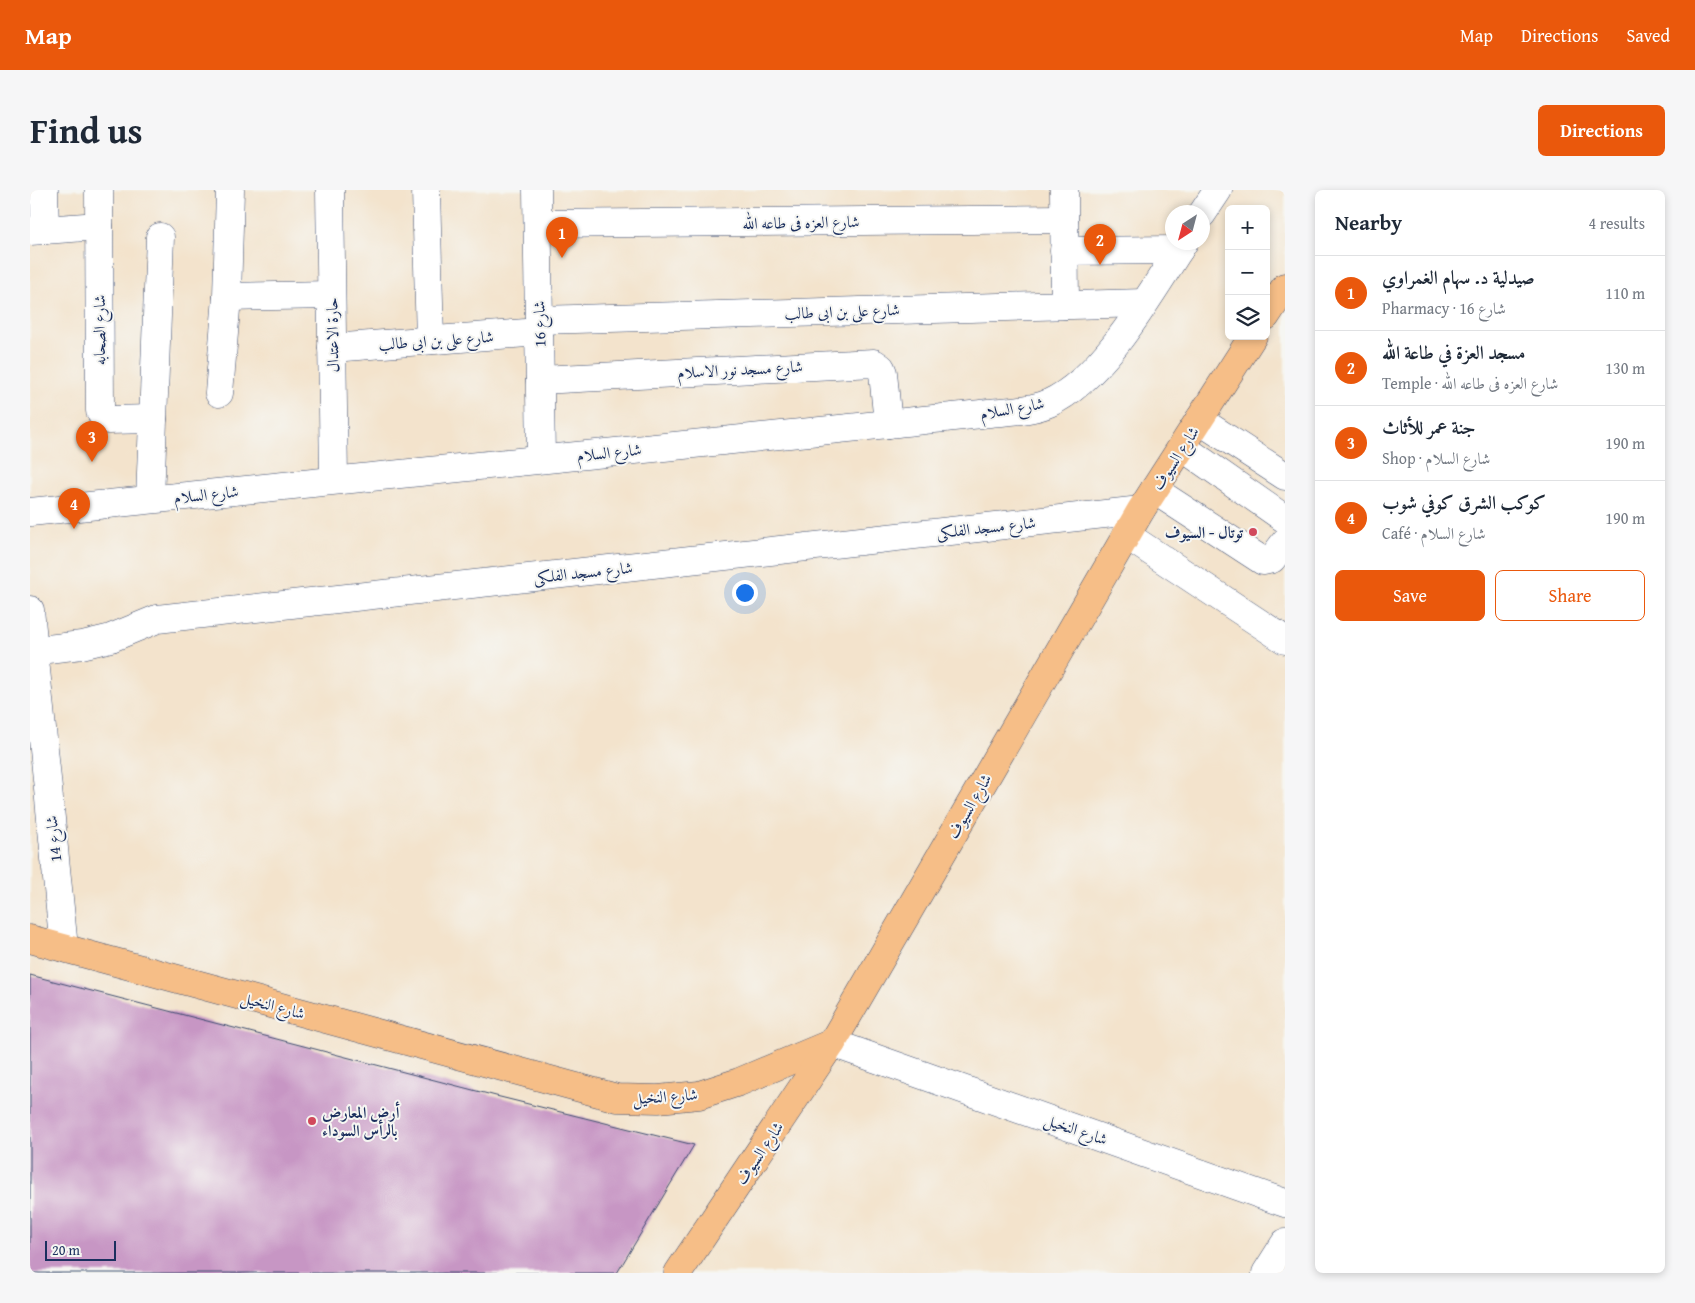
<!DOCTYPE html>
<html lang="en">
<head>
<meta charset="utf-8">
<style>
  body { margin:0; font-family:"Gentium Book Plus",Amiri,serif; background:#f6f6f7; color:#1f2937 }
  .controls { position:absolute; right:15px; top:15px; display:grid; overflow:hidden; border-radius:8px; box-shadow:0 2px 8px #0003 }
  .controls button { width:45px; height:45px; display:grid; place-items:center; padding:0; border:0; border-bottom:1px solid #e0e1e3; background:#fff; color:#1f2937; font:25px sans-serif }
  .compass { position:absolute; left:1135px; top:15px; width:45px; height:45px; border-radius:50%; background:#fff; box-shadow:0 2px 8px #0003; rotate:216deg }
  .scale { position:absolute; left:15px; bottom:12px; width:71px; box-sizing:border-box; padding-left:5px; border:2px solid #1b2f5e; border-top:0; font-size:14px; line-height:18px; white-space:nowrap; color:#1b2f5e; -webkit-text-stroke:4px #f6f6f2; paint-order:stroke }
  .you { position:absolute; left:714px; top:402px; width:18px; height:18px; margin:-12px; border:4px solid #fff; border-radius:50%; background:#1a73e8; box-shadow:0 0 0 8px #1a73e833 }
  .badge { display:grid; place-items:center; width:32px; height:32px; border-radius:50%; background:#ea580c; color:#fff; font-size:16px; font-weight:700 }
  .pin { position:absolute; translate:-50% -41px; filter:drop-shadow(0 1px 2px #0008) }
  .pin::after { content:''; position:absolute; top:26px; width:18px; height:15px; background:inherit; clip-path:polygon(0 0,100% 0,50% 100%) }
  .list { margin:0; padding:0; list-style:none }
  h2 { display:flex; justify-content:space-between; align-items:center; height:65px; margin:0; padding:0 20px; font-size:21px }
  h2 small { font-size:16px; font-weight:400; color:#747a83 }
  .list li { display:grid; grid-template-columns:32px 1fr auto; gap:15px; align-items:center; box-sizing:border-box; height:75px; padding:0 20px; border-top:1px solid #e0e1e3 }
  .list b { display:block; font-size:19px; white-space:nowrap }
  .list p { margin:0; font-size:16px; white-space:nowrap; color:#747a83 }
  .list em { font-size:16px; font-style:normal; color:#747a83 }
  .actions { display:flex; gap:10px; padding:15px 20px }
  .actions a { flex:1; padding:11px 0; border:1px solid #ea580c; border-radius:8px; text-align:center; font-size:18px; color:#ea580c }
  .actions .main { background:#ea580c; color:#fff }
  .icon { flex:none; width:28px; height:28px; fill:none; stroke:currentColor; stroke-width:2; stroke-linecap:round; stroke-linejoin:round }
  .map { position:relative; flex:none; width:1255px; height:1083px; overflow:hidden; border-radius:8px }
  header { display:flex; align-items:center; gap:30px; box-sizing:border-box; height:70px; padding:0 25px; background:#ea580c; color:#fff }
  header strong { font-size:24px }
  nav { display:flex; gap:28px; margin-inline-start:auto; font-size:18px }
  .intro { display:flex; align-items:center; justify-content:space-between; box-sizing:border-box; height:120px; padding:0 30px }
  h1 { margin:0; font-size:35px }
  .button { padding:12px 22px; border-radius:8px; background:#ea580c; color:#fff; font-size:18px; font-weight:700 }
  main { display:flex; gap:30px; padding:0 30px }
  aside { flex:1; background:#fff; border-radius:8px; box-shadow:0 2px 8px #0003 }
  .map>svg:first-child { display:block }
  .building { fill:#c796c4 }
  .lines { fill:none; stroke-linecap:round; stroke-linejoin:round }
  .minor-casing { stroke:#3b4a6e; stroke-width:29 }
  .major-casing { stroke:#3b4a6e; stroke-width:29 }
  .minor { stroke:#fff; stroke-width:28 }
  .major { stroke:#f6be87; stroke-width:28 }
  .poi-dot { fill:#d1495b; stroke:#f6f6f2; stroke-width:2 }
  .labels { text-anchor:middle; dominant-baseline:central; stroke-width:4; stroke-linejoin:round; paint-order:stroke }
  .street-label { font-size:16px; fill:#1b2f5e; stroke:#f6f6f2 }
  .poi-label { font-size:16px; font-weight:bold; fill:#1b2f5e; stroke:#f6f6f2; text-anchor:end }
</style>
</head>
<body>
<header>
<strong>Map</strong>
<nav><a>Map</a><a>Directions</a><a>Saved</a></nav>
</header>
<div class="intro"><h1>Find us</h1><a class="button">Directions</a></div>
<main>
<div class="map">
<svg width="1255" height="1083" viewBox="0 0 1255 1083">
  <rect width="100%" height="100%" fill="#f6f6f2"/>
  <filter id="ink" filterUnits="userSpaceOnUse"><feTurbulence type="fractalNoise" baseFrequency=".02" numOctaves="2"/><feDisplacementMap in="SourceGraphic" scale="10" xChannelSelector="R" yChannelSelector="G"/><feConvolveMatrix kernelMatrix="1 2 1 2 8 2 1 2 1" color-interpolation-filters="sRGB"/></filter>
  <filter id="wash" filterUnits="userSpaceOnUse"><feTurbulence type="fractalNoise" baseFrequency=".0096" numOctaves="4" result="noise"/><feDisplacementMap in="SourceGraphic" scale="20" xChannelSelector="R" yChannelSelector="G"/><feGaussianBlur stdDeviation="1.12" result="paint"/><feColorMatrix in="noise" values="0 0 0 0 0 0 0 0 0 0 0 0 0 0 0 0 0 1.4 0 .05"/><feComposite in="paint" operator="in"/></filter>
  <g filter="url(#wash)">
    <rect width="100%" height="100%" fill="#f3e3cc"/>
    <g id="blocks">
      <polygon class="building" points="0,785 466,906 664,955 587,1083 0,1083"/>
    </g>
  </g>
  <g filter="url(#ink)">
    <use href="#blocks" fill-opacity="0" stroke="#3b4a6e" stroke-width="1"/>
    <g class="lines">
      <defs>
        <g id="minor">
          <polyline points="14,0 15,40"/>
          <polyline points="69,0 70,221 74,228 78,230 123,229"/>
          <polyline points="300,0 304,290"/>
          <polyline points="396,0 400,150"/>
          <polyline points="507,0 511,269"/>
          <polyline points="1034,0 1035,115"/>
          <polyline points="1172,24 1188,0"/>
          <polyline points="508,34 1034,29"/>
          <polyline points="0,41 69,36"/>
          <polyline points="1034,61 1149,60"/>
          <polyline points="197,107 301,105"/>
          <polyline points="509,130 1114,113"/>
          <polyline points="302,158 509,142"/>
          <polyline points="510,190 844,173 851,178 853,183 858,234"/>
          <polyline points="189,203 197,107 200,0"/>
          <polyline points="1169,230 1255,286"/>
          <polyline points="1152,257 1255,329"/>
          <polyline points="1124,300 1233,371 1242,369 1255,352"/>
          <polyline points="120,309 130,47"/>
          <path d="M 0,322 L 858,234 C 892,230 926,227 959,223 C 979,221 1001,221 1019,213 C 1073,189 1122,101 1154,52"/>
          <polyline points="1096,345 1255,450"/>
          <polyline points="0,420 34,758"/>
          <polyline points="0,461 52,455 81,448 127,429 1111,320"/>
          <polyline points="802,853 1255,1013"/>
          <polyline points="1236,1083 1255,1053"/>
        </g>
        <g id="major">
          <polyline points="1236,126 1255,97"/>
          <polyline points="0,749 587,908 628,909 669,905 709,892 802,853"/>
          <polyline points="648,1083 802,853 1111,320 1223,146"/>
        </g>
      </defs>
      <use href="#minor" class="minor-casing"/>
      <use href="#major" class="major-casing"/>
      <use href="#minor" class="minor"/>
      <use href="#major" class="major"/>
    </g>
  </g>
  <g class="poi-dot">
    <circle cx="1223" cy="342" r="5"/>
    <circle cx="282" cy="931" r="5"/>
  </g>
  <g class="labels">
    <g class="street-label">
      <text transform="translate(771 32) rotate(-1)">شارع العزه فى طاعه الله</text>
      <text transform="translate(812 121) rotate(-2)">شارع على بن ابى طالب</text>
      <text transform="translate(509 134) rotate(-91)">شارع 16</text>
      <text transform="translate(69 140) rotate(-90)">شارع الصحابه</text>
      <text transform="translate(302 145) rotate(-91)">حارة الاعتدال</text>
      <text transform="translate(406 150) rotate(-4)">شارع على بن ابى طالب</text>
      <text transform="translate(710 179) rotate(-3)">شارع مسجد نور الاسلام</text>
      <text transform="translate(982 218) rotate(-10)">شارع السلام</text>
      <text transform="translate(579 262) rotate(-6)">شارع السلام</text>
      <text transform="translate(1145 268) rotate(-57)">شارع السيوف</text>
      <text transform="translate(176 304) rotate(-6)">شارع السلام</text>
      <text transform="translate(956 337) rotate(-6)">شارع مسجد الفلكى</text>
      <text transform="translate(553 382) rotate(-6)">شارع مسجد الفلكى</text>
      <text transform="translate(939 616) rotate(-60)">شارع السيوف</text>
      <text transform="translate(23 649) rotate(-96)">شارع 14</text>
      <text transform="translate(243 815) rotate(15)">شارع النخيل</text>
      <text transform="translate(635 906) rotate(-4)">شارع النخيل</text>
      <text transform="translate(1046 939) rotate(19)">شارع النخيل</text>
      <text transform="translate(729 963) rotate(-56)">شارع السيوف</text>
    </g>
    <g class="poi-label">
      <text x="1213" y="342">توتال - السيوف</text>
      <text x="292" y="922" text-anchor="start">أرض المعارض<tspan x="292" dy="18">بالرأس السوداء</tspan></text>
    </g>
  </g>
</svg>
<div class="controls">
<button>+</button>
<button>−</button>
<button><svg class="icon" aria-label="layers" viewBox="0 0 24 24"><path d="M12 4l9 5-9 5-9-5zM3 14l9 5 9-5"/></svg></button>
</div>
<svg class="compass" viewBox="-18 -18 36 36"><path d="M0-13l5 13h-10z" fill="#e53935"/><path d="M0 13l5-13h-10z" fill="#747a83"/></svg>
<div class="scale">20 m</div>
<div class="you"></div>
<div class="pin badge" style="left:532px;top:68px">1</div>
<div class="pin badge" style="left:1070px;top:75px">2</div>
<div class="pin badge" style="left:62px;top:272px">3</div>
<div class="pin badge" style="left:44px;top:339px">4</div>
</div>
<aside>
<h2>Nearby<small>4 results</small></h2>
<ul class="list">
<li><span class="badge">1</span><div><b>صيدلية د. سهام الغمراوي</b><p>Pharmacy · شارع 16</p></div><em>110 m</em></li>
<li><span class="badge">2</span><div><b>مسجد العزة في طاعة الله</b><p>Temple · شارع العزه فى طاعه الله</p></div><em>130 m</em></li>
<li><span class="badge">3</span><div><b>جنة عمر للأثاث</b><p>Shop · شارع السلام</p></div><em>190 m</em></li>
<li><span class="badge">4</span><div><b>كوكب الشرق كوفي شوب</b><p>Café · شارع السلام</p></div><em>190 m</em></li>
</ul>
<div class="actions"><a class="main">Save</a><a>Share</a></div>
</aside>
</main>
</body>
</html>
